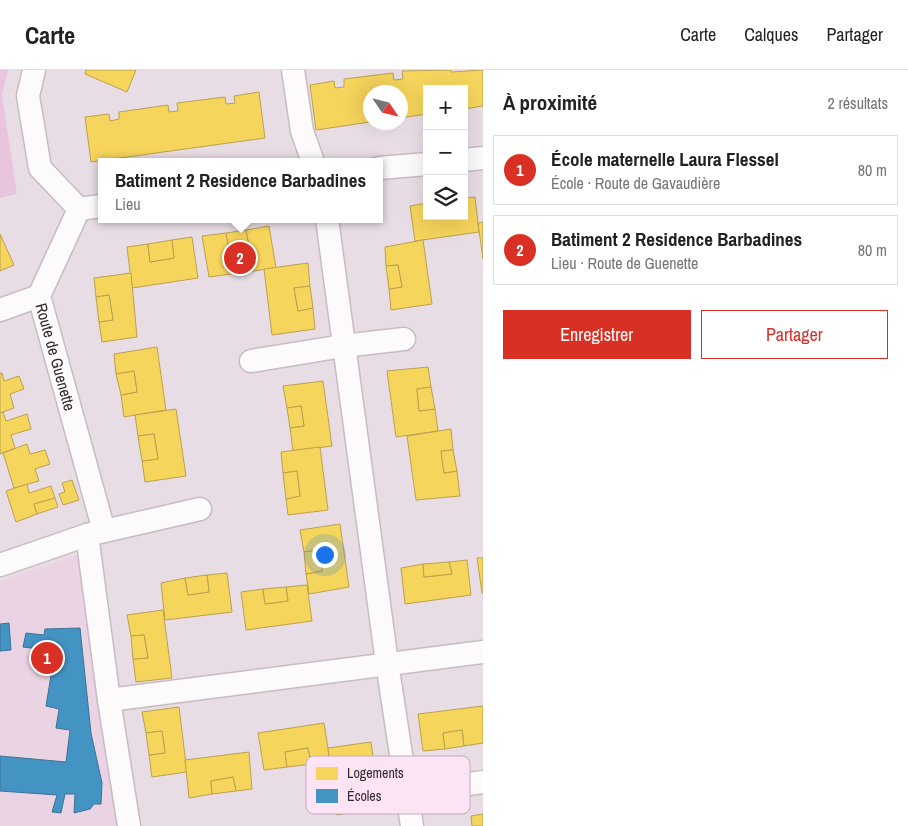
<!DOCTYPE html>
<html lang="fr">
<head>
<meta charset="utf-8">
<style>
  body { margin:0; font-family:"Archivo Narrow",sans-serif; background:#f2f2f2; color:#222 }
  .controls { position:absolute; right:15px; top:15px; display:grid; overflow:hidden; border-radius:0px; box-shadow:0 5px 20px #0002 }
  .controls button { width:45px; height:45px; display:grid; place-items:center; padding:0; border:0; border-bottom:1px solid #e0e0e0; background:#fff; color:#222; font:25px sans-serif }
  .compass { position:absolute; left:363px; top:15px; width:45px; height:45px; border-radius:50%; background:#fff; box-shadow:0 5px 20px #0002; rotate:125deg }
  .you { position:absolute; left:324px; top:484px; width:18px; height:18px; margin:-12px; border:4px solid #fff; border-radius:50%; background:#1a73e8; box-shadow:0 0 0 8px #1a73e833 }
  .badge { display:grid; place-items:center; width:32px; height:32px; border-radius:50%; background:#d93025; color:#fff; font-size:16px; font-weight:700 }
  .pin { position:absolute; translate:-50% -50%; border:2px solid #fff; box-shadow:0 1px 5px #0006 }
  .popup { position:absolute; left:98px; top:88px; width:285px; height:65px; box-sizing:border-box; display:grid; place-content:center; border-radius:0px; background:#fff; filter:drop-shadow(0 1px 4px #0005); font-size:16px; white-space:nowrap; color:#767676 }
  .popup b { font-size:19px; color:#222 }
  .popup::after { content:''; position:absolute; left:50%; top:100%; margin-left:-10px; border:10px solid transparent; border-top-color:#fff }
  .list { margin:0; padding:0; list-style:none }
  h2 { display:flex; justify-content:space-between; align-items:center; height:65px; margin:0; padding:0 20px; font-size:21px }
  h2 small { font-size:16px; font-weight:400; color:#767676 }
  .list li { display:grid; grid-template-columns:32px 1fr auto; gap:15px; align-items:center; box-sizing:border-box; height:70px; margin:0 10px 10px; padding:0 10px; border:1px solid #e0e0e0; border-radius:0px }
  .list b { display:block; font-size:19px; white-space:nowrap }
  .list p { margin:0; font-size:16px; white-space:nowrap; color:#767676 }
  .list em { font-size:16px; font-style:normal; color:#767676 }
  .actions { display:flex; gap:10px; padding:15px 20px }
  .actions a { flex:1; padding:11px 0; border:1px solid #d93025; border-radius:0px; text-align:center; font-size:18px; color:#d93025 }
  .actions .main { background:#d93025; color:#fff }
  .icon { flex:none; width:28px; height:28px; fill:none; stroke:currentColor; stroke-width:2; stroke-linecap:round; stroke-linejoin:round }
  .map { position:relative; flex:none; width:483px; height:756px; overflow:hidden }
  header { display:flex; align-items:center; gap:30px; box-sizing:border-box; height:70px; padding:0 25px; background:#fff; border-bottom:1px solid #e0e0e0 }
  header strong { font-size:24px }
  nav { display:flex; gap:28px; margin-inline-start:auto; font-size:18px }
  main { display:flex }
  aside { flex:1; background:#fff }
  .map>svg:first-child { display:block }
  .built { fill:#ead3e2 }
  .green { fill:#e9c5dd }
  .homes { fill:#f6d55c; stroke:#bba14e }
  .schools { fill:#4393c3; stroke:#3e7397 }
  .lines { fill:none; stroke-linecap:round; stroke-linejoin:round }
  .minor-casing { stroke:#c6bcc2; stroke-width:25 }
  .minor { stroke:#fcfafb; stroke-width:22 }
  .labels { text-anchor:middle; dominant-baseline:central; stroke-width:5; stroke-linejoin:round; paint-order:stroke }
  .street-label { font-size:16px; fill:#32292f; stroke:#fde4f4 }
  .key { fill:#fde4f4; stroke:#c0acb9; stroke-width:1 }
  .key-label { font-size:14px; fill:#32292f }
</style>
</head>
<body>
<header>
<strong>Carte</strong>
<nav><a>Carte</a><a>Calques</a><a>Partager</a></nav>
</header>
<main>
<div class="map">
<svg width="483" height="756" viewBox="0 0 483 756">
  <rect width="100%" height="100%" fill="#e9dde5"/>
  <polygon class="built" points="81,484 118,756 0,756 0,511"/>
  <polygon class="green" points="0,0 8,0 2,25 17,124 0,128"/>
  <g class="homes">
    <polygon points="86,0 136,0 127,22 85,4"/>
    <polygon points="451,0 451,2 483,0 483,36 464,39 464,19 427,19 427,44 400,48 400,22 370,22 370,52 316,60 310,15 334,11 335,18 344,17 344,9 393,3 394,10 403,9 402,1"/>
    <polygon points="259,22 265,68 91,92 85,47 109,44 110,51 119,49 119,42 168,35 169,42 178,41 177,33 225,27 226,34 235,33 234,26"/>
    <polygon points="475,127 479,162 415,171 410,136 427,133 427,146 464,146 464,128"/>
    <polygon points="483,152 483,189 478,153"/>
    <polygon points="269,156 276,198 209,207 202,166 226,163 229,179 249,177 246,160"/>
    <polygon points="246,160 249,177 229,179 226,163"/>
    <polygon points="0,164 14,195 0,201"/>
    <polygon points="192,167 198,208 132,218 127,177 148,174 150,192 174,188 172,170"/>
    <polygon points="172,170 174,188 150,192 148,174"/>
    <polygon points="423,170 432,234 391,240 389,219 402,217 398,195 386,196 385,177"/>
    <polygon points="308,193 310,216 294,218 298,241 313,238 315,259 272,265 264,199"/>
    <polygon points="398,195 402,217 389,219 386,196"/>
    <polygon points="131,203 137,267 102,272 99,252 113,250 109,225 96,227 94,208"/>
    <polygon points="310,216 313,238 298,241 294,218"/>
    <polygon points="109,225 113,250 99,252 96,227"/>
    <polygon points="157,277 166,340 124,347 121,325 137,322 134,301 116,304 114,284"/>
    <polygon points="428,297 431,317 417,319 419,341 435,339 438,361 396,367 387,301"/>
    <polygon points="134,301 137,322 121,325 116,304"/>
    <polygon points="0,303 2,303 4,311 19,306 24,319 10,324 14,338 0,343"/>
    <polygon points="323,311 332,376 293,381 290,358 304,356 301,336 287,338 283,316"/>
    <polygon points="431,317 435,339 419,341 417,319"/>
    <polygon points="301,336 304,356 290,358 287,338"/>
    <polygon points="176,339 186,406 145,412 142,391 158,389 154,364 138,366 135,345"/>
    <polygon points="3,342 6,351 27,344 31,359 11,365 15,378 0,384 0,343"/>
    <polygon points="451,359 453,380 441,381 444,403 457,401 460,426 416,430 407,366"/>
    <polygon points="154,364 158,389 142,391 138,366"/>
    <polygon points="27,374 30,384 45,380 50,394 35,399 39,411 14,418 3,383"/>
    <polygon points="320,377 328,440 288,445 286,429 300,426 297,401 283,403 281,382"/>
    <polygon points="453,380 457,401 444,403 441,381"/>
    <polygon points="297,401 300,426 286,429 283,403"/>
    <polygon points="72,410 79,430 63,435 59,424 65,422 62,413"/>
    <polygon points="27,414 29,423 51,416 55,428 34,434 37,444 16,452 6,421"/>
    <polygon points="55,428 58,437 37,444 34,434"/>
    <polygon points="340,454 349,517 309,524 306,504 322,501 319,480 304,482 300,460"/>
    <polygon points="319,480 322,501 306,504 304,482"/>
    <polygon points="477,488 483,488 483,523 482,523"/>
    <polygon points="467,490 471,525 405,534 401,498 423,494 424,507 452,504 449,492"/>
    <polygon points="449,492 452,504 424,507 423,494"/>
    <polygon points="227,503 232,542 165,550 161,513 185,508 188,525 209,522 207,505"/>
    <polygon points="207,505 209,522 188,525 185,508"/>
    <polygon points="307,515 312,551 246,560 241,522 263,519 265,534 288,531 286,517"/>
    <polygon points="286,517 288,531 265,534 263,519"/>
    <polygon points="163,540 172,608 136,612 133,589 148,588 144,565 131,566 127,545"/>
    <polygon points="144,565 148,588 133,589 131,566"/>
    <polygon points="483,636 483,673 464,676 462,660 443,663 445,679 423,681 418,644"/>
    <polygon points="179,637 187,702 152,707 149,685 165,683 162,661 146,663 142,642"/>
    <polygon points="324,653 330,691 311,694 308,678 285,682 287,697 264,700 258,663"/>
    <polygon points="462,660 464,676 445,679 443,663"/>
    <polygon points="162,661 165,683 149,685 146,663"/>
    <polygon points="371,672 380,738 337,745 334,721 352,719 348,695 330,697 328,678"/>
    <polygon points="308,678 311,694 287,697 285,682"/>
    <polygon points="249,682 252,719 236,721 233,707 211,711 212,724 189,728 185,690"/>
    <polygon points="348,695 352,719 334,721 330,697"/>
    <polygon points="233,707 236,721 212,724 211,711"/>
    <polygon points="483,744 483,756 472,756 471,746"/>
  </g>
  <g class="schools">
    <polygon points="9,553 11,580 0,581 0,554"/>
    <polygon points="80,558 91,663 102,713 101,734 94,734 90,739 74,743 75,724 65,724 61,743 52,742 57,725 0,721 0,686 66,692 70,660 56,658 59,639 46,636 55,581 23,577 26,563 44,565 45,559"/>
  </g>
  <g class="lines">
    <defs>
      <g id="minor">
        <polyline points="34,0 28,26 40,98 79,139"/>
        <polyline points="293,0 302,61 313,92"/>
        <polyline points="464,90 483,88"/>
        <polyline points="379,98 427,94"/>
        <path id="s1" d="M 101,136 L 79,139 L 39,226 L 104,461"/>
        <polyline points="327,149 387,593 412,756"/>
        <polyline points="0,240 39,226"/>
        <polyline points="251,291 343,276 404,269"/>
        <polyline points="87,465 109,630 129,756"/>
        <polyline points="0,495 87,465 200,439"/>
        <polyline points="109,630 483,582"/>
        <polyline points="407,723 483,712"/>
      </g>
    </defs>
    <use href="#minor" class="minor-casing"/>
    <use href="#minor" class="minor"/>
  </g>
  <g class="labels">
    <g class="street-label">
      <text stroke="none"><textPath href="#s1" startOffset="181">Route de Guenette</textPath></text>
    </g>
  </g>
  <rect x="306" y="686" width="164" height="58" rx="8" class="key"/>
  <rect x="316" y="697" width="22" height="13" fill="#f6d55c"/>
  <rect x="316" y="719" width="22" height="14" fill="#4393c3"/>
  <g class="key-label">
    <text x="347" y="708">Logements</text>
    <text x="347" y="731">Écoles</text>
  </g>
</svg>
<div class="controls">
<button>+</button>
<button>−</button>
<button><svg class="icon" aria-label="layers" viewBox="0 0 24 24"><path d="M12 4l9 5-9 5-9-5zM3 14l9 5 9-5"/></svg></button>
</div>
<svg class="compass" viewBox="-18 -18 36 36"><path d="M0-13l5 13h-10z" fill="#e53935"/><path d="M0 13l5-13h-10z" fill="#767676"/></svg>
<div class="you"></div>
<div class="pin badge" style="left:47px;top:588px">1</div>
<div class="pin badge" style="left:240px;top:188px">2</div>
<div class="popup"><b>Batiment 2 Residence Barbadines</b>Lieu</div>
</div>
<aside>
<h2>À proximité<small>2 résultats</small></h2>
<ul class="list">
<li><span class="badge">1</span><div><b>École maternelle Laura Flessel</b><p>École · Route de Gavaudière</p></div><em>80 m</em></li>
<li><span class="badge">2</span><div><b>Batiment 2 Residence Barbadines</b><p>Lieu · Route de Guenette</p></div><em>80 m</em></li>
</ul>
<div class="actions"><a class="main">Enregistrer</a><a>Partager</a></div>
</aside>
</main>
</body>
</html>
